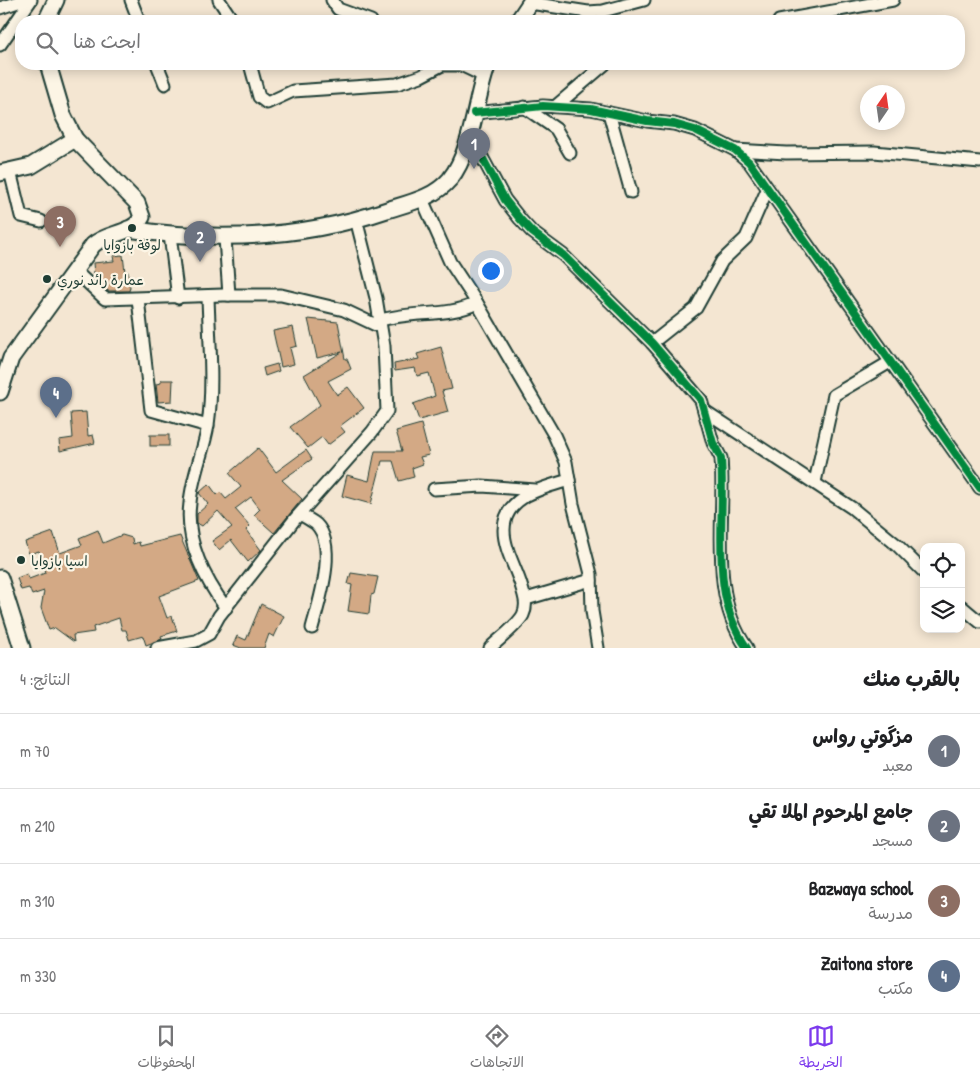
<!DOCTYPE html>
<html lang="ar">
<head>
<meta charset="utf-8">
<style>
  body { margin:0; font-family:"Patrick Hand","Playpen Sans Arabic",sans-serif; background:#f2f2f2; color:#202124; direction:rtl }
  .controls { position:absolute; right:15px; bottom:15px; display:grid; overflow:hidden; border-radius:10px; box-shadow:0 2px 12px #0003 }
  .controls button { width:45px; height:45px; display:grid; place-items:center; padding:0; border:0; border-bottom:1px solid #e0e0e0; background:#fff; color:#202124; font:25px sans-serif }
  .compass { position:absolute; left:860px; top:85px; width:45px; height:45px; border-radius:50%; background:#fff; box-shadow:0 2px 12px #0003; rotate:13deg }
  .you { position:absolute; left:490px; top:270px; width:18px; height:18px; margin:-12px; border:4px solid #fff; border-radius:50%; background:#1a73e8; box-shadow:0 0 0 8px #1a73e833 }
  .badge { display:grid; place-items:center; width:32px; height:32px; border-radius:50%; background:#7c3aed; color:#fff; font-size:16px; font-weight:700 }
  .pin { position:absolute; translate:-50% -41px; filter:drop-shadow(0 1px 2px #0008) }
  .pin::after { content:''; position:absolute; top:26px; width:18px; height:15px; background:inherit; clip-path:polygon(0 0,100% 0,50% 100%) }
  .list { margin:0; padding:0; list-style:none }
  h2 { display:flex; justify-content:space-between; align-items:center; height:65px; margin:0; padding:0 20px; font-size:21px }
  h2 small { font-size:16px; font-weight:400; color:#757577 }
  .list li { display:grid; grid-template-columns:32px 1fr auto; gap:15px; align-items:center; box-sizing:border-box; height:75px; padding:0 20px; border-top:1px solid #e0e0e0 }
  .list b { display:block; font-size:19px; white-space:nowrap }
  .list p { margin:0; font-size:16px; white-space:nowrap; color:#757577 }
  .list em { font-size:16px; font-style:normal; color:#757577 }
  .icon { flex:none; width:28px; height:28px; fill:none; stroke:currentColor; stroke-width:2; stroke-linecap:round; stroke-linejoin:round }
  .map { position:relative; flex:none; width:980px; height:648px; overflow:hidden; direction:ltr }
  .search { position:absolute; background:#fff; box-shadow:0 2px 12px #0003; left:15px; right:15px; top:15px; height:55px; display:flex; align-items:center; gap:12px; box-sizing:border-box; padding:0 18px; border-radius:20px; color:#757577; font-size:19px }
  .sheet { height:365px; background:#fff }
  nav { display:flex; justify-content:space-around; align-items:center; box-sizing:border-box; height:70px; border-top:1px solid #e0e0e0; background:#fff; font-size:14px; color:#757577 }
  nav a { display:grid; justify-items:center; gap:2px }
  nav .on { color:#7c3aed }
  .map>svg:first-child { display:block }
  .building { fill:#d3a985; stroke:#1f3d34 }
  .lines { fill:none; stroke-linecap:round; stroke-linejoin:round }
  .street-casing { stroke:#1f3d34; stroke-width:15 }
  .secondary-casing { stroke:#1f3d34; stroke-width:19 }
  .street { stroke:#fcf5e5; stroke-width:11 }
  .secondary { stroke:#fcf5e5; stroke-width:15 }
  .cycleway-casing { stroke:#fcf5e5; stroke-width:11 }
  .cycleway { stroke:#00873e; stroke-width:8 }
  .poi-dot { fill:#1f3d34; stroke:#fcf5e5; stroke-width:2 }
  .labels { text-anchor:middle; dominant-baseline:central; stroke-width:4.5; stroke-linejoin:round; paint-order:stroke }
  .poi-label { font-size:14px; fill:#1f3d34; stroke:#fcf5e5; text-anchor:start }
</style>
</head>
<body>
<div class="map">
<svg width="980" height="648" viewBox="0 0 980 648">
  <rect width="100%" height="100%" fill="#f4e6d2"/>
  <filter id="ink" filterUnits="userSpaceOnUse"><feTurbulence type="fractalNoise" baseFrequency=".02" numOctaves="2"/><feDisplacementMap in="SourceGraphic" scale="10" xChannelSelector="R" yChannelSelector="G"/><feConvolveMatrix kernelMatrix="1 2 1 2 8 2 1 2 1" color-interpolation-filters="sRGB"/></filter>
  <g filter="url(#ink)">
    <g class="building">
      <polygon points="123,255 125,272 128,272 130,287 129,291 108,291 102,286 101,274 94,274 93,263 114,261 113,256"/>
      <polygon points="308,319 338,322 345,359 347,359 351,369 328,381 337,395 348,387 364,408 340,426 345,432 328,445 322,437 308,448 290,427 320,405 304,375 342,352 317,358"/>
      <polygon points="293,327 297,346 290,348 294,364 281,367 273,331"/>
      <polygon points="441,347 452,389 442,391 448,412 419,420 413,404 435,396 429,373 417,376 415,368 395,371 394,364 419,359 417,354"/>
      <polygon points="277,364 279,371 265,376 263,368"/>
      <polygon points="161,380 173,380 172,401 158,402 156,384 161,383"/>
      <polygon points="86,412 88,436 93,435 95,443 60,451 59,440 73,438 71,413"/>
      <polygon points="421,424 429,455 420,457 423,464 412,468 414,477 399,481 393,461 382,461 371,504 342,496 347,475 369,481 375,451 402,451 396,431"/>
      <rect x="150" y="435" width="19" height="11"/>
      <polygon points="258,448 276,472 306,450 312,459 282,480 302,499 274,533 254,515 260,509 251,497 235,509 250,526 246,530 261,550 248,562 231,540 219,550 212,541 232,527 218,511 202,526 197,523 197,514 208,504 199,493 209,484 217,495 220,492 226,499 241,487 229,473"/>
      <polygon points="98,530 103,543 122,535 132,538 133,544 139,542 140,546 180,536 199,581 159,596 167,618 172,616 177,631 161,636 162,639 146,645 143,636 129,640 126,630 122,630 119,618 93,627 94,632 73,635 74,642 55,628 49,630 41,608 44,591 32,595 29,588 21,590 17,578 27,574 29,579 45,573 39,551 29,554 25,542 53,532 60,553 82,545 79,538"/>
      <polygon points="351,573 378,577 374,594 371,595 369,614 348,611 352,585 348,584"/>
      <polygon points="261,604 284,616 274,637 269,634 264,648 241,648 233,645 237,636 246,640"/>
    </g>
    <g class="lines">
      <defs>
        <g id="street">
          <polyline points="131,0 139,21"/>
          <polyline points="219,0 233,21"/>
          <polyline points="332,0 338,9 371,21"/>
          <polyline points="530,3 588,12 603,11 644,0"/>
          <polyline points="0,8 24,0"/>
          <polyline points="779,21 893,0"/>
          <polyline points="0,45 31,0"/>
          <polyline points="157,64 165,84"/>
          <polyline points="250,64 259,97 267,103 293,91 397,84 421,76 442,65 461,65 484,76"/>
          <polyline points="556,106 605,64"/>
          <polyline points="524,107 556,129 570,153"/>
          <polyline points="474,113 543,106 591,109 647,121 674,124 695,130 735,150 749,162 980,488"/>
          <polyline points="609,113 631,192"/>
          <path d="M 467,142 L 483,159 L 505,200 L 520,219 L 532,232 L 563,255 L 652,343 L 701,400 L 713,443 L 721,458 C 726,521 708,594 747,648"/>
          <polyline points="735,150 786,153 874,152 980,162"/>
          <polyline points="10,171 21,216 41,221"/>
          <polyline points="422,199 450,262 477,303 554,435 566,462 573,504 591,574 592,611 598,648"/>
          <polyline points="170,235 178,298"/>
          <polyline points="225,238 229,295"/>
          <polyline points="74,270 105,299 223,295 281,295 344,310 380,327"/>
          <path d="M 208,296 C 209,339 214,382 208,425 C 204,451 192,476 190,503 C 185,541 204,578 226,608"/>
          <polyline points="138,299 151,410 208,426"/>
          <path d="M 378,321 C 411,310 447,318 477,303"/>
          <polyline points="652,343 696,308 722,261 746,238 767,190"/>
          <polyline points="705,411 852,508 897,545 924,572"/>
          <polyline points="815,482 834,395 890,362"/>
          <polyline points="434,489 482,486 535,490"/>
          <path d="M 300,514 C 305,517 311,520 316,524 C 338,546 319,602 312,628"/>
          <polyline points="526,599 591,580"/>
          <polyline points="961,606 980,622"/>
          <polyline points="157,648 196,641 209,634 219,616 295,519 372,432 387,411 384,346 376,298 356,219"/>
          <path d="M 490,648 C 498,640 518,625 523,615 C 528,605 524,595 521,585 C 516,568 504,549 504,530 C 504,496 543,488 569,480"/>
        </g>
        <g id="secondary">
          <polyline points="46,21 56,0"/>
          <polyline points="518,21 532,0"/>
          <polyline points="0,173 31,166 75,139"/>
          <path d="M 128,229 C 215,242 302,239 387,210 C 409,203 434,198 450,179 C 473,150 475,98 488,64"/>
          <path d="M 0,392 L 11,358 L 93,245 C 107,232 133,235 142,217 L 137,203 L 75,139 L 63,115 L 48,64"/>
          <polyline points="0,578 22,648"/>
        </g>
      </defs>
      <use href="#street" class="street-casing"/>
      <use href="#secondary" class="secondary-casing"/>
      <use href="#street" class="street"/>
      <use href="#secondary" class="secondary"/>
      <defs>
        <g id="cycleway">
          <polyline points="474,113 543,106 591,109 647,121 674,124 695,130 735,150 749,162 980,488"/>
          <path d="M 467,142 L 483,159 L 505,200 L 520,219 L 532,232 L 563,255 L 652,343 L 701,400 L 713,443 L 721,458 C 726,521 708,594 747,648"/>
        </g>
      </defs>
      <use href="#cycleway" class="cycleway-casing"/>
      <use href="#cycleway" class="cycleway"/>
    </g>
  </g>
  <g class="poi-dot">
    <circle cx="132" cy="228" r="5"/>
    <circle cx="47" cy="279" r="5"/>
    <circle cx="21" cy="560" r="5"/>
  </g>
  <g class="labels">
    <g class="poi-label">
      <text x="132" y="244" text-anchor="middle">لوفة بازوايا</text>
      <text x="57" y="279">عمارة رائد نوري</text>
      <text x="31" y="560">اسيا بازوايا</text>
    </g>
  </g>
</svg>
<div class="controls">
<button><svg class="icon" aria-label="locate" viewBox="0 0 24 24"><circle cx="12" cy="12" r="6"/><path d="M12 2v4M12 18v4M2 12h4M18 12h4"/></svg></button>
<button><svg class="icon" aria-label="layers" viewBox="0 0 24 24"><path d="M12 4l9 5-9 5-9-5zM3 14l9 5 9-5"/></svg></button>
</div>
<svg class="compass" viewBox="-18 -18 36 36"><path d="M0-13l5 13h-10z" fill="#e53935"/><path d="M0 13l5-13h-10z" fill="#757577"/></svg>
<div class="you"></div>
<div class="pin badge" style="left:474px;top:169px;background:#6b7280">1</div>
<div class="pin badge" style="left:200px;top:262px;background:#6b7280">2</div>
<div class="pin badge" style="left:60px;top:247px;background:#8d6e63">3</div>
<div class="pin badge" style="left:56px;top:418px;background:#5c6f8a">4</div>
<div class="search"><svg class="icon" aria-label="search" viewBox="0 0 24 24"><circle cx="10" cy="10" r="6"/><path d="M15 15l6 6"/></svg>ابحث هنا</div>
</div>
<section class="sheet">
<h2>بالقرب منك<small>النتائج: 4</small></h2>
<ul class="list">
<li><span class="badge" style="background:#6b7280">1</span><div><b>مزگوتي رواس</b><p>معبد</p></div><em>70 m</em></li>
<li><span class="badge" style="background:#6b7280">2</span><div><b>جامع المرحوم الملا تقي</b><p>مسجد</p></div><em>210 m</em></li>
<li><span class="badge" style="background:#8d6e63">3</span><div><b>Bazwaya school</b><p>مدرسة</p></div><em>310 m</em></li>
<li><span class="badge" style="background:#5c6f8a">4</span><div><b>Zaitona store</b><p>مكتب</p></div><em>330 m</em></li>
</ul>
</section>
<nav>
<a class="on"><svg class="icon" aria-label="map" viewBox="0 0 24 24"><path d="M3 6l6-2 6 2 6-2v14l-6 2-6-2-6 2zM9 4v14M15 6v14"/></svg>الخريطة</a>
<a><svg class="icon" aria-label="directions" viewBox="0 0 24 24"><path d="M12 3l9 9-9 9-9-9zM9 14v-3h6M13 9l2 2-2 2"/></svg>الاتجاهات</a>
<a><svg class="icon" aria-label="saved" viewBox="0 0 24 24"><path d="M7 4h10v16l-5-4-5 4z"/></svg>المحفوظات</a>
</nav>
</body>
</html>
